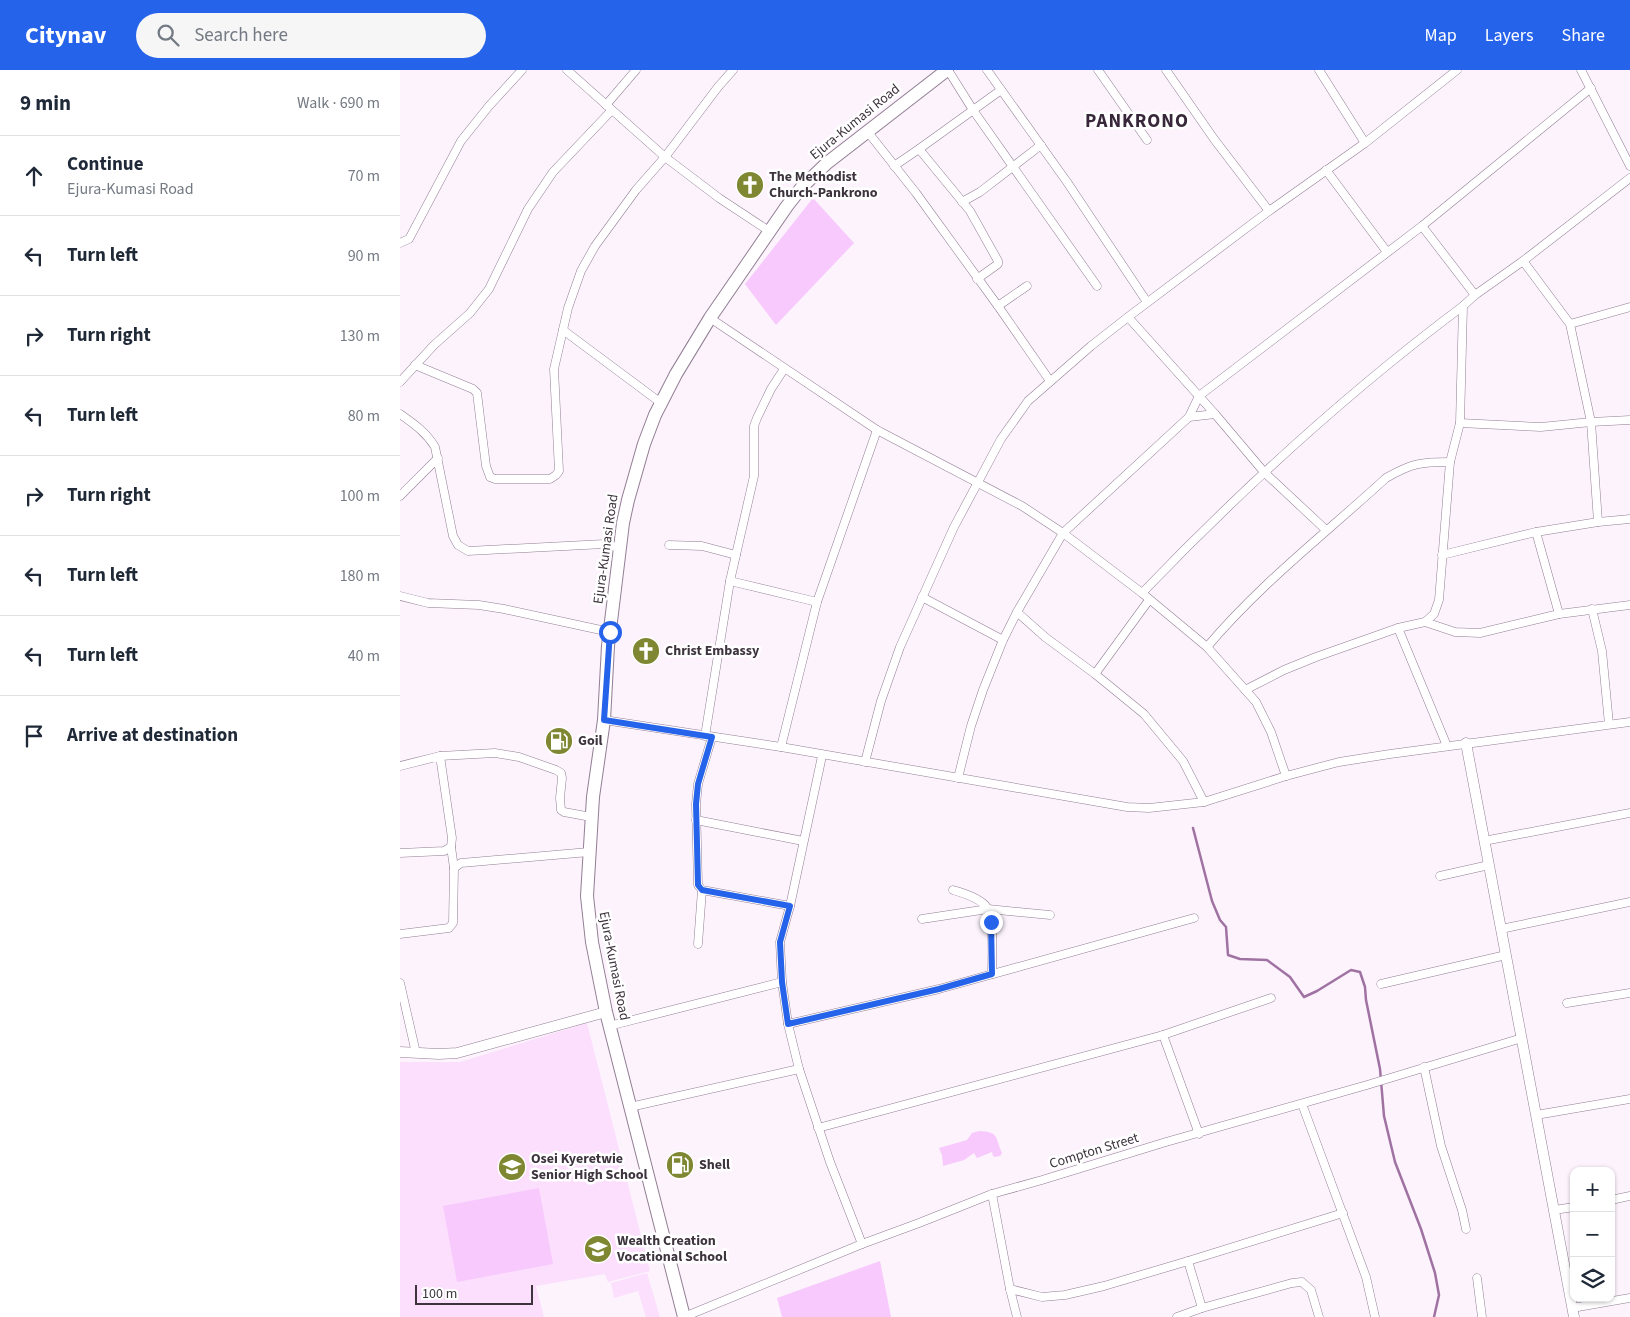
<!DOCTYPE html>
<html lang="en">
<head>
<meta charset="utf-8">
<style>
  body { margin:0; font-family:"Source Sans 3",sans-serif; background:#f6f6f7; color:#1f2937 }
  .controls { position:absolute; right:15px; bottom:15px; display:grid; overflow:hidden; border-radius:10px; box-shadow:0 1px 4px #0004 }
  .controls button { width:45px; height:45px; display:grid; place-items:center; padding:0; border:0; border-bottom:1px solid #e0e1e3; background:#fff; color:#1f2937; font:25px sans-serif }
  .scale { position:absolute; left:15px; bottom:12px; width:118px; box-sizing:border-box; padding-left:5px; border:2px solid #3d343d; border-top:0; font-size:14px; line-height:18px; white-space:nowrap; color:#3d343d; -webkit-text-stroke:4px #fff; paint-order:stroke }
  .stop { position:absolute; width:15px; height:15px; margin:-11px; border:4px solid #2563eb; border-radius:50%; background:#fff }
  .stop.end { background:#2563eb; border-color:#fff; box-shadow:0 1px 5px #0008 }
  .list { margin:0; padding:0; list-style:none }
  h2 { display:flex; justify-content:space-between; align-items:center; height:65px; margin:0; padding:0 20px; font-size:21px }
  h2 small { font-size:16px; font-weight:400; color:#747a83 }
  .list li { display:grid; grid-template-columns:32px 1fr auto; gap:15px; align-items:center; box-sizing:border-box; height:80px; padding:0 20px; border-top:1px solid #e0e1e3 }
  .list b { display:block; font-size:19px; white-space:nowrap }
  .list p { margin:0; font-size:16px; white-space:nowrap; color:#747a83 }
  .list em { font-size:16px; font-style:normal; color:#747a83 }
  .icon { flex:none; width:28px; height:28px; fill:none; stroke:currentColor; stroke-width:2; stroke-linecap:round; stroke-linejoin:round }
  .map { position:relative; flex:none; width:1230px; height:1247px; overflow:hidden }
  header { display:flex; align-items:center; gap:30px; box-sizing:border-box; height:70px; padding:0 25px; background:#2563eb; color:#fff }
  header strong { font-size:24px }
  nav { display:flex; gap:28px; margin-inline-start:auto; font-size:18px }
  .search { width:350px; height:45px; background:#f6f6f7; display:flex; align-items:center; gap:12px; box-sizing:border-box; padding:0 18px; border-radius:28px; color:#747a83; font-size:19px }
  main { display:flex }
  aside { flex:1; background:#fff }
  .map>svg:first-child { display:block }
  .built { fill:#fbdffd }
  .green { fill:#f8c9fc }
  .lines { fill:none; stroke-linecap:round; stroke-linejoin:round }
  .stream { stroke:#9f72a2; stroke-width:2.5 }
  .minor-casing { stroke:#927e94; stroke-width:9 }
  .tertiary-casing { stroke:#927e94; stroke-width:11 }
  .primary-casing { stroke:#927e94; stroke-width:14 }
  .minor { stroke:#fff; stroke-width:8 }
  .tertiary { stroke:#fff; stroke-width:10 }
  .primary { stroke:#fff; stroke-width:12 }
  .route { stroke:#2563eb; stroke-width:6 }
  .labels { text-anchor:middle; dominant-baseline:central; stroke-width:5; stroke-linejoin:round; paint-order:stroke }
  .street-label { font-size:14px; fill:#3d343d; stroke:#fff }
  .poi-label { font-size:14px; font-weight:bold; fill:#3d343d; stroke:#fff; text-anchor:start }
  .district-label { font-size:19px; font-weight:bold; letter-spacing:1px; fill:#38273a; stroke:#fff }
</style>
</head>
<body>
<header>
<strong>Citynav</strong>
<div class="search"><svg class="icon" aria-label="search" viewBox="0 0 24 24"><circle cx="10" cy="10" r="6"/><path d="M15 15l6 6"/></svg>Search here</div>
<nav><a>Map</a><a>Layers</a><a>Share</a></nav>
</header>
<main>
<aside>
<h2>9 min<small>Walk · 690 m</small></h2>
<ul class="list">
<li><svg class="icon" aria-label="ahead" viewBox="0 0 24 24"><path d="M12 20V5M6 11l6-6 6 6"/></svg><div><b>Continue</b><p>Ejura-Kumasi Road</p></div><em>70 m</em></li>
<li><svg class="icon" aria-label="left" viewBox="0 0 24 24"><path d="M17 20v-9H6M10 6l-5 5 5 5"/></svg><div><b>Turn left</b></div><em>90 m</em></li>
<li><svg class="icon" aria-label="right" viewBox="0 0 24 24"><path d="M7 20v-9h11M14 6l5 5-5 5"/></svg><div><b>Turn right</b></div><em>130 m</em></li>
<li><svg class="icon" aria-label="left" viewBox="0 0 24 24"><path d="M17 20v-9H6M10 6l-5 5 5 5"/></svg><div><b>Turn left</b></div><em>80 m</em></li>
<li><svg class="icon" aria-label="right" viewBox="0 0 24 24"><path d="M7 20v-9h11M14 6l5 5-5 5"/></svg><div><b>Turn right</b></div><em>100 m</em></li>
<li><svg class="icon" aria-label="left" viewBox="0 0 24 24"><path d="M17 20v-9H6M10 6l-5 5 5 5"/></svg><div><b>Turn left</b></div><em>180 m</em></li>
<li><svg class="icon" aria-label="left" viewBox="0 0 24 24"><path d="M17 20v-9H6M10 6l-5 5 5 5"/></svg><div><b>Turn left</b></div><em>40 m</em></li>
<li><svg class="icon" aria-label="arrive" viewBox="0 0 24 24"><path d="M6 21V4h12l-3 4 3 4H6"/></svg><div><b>Arrive at destination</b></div></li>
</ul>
</aside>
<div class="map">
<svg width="1230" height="1247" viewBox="0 0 1230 1247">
  <rect width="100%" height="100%" fill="#fcf3fd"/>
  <g class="built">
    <polygon points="187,953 250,1201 208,1212 205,1204 136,1216 144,1247 0,1247 0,992 60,992"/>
    <polygon points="247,1203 260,1247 246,1247 238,1221 214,1228 211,1213"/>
  </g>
  <g class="green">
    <polygon points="413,128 454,173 376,255 345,214"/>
    <path d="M 579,1061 C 600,1062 595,1068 602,1083 L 600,1086 L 595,1087 L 593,1086 L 592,1082 L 577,1088 L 574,1083 L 564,1090 L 543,1096 L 542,1085 L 539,1078 L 567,1070 L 572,1063 Z"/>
    <polygon points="139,1118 153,1194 57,1212 43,1136"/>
    <polygon points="480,1191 491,1247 382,1247 377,1228"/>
  </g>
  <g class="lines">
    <polyline class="stream" points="793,758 812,831 820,850 826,857 828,885 840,889 867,890 890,907 904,927 917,921 951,900 960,902 965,917 966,930 980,999 984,1046 995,1092 1021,1159 1035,1203 1039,1225 1034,1247"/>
    <defs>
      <g id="minor">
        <polyline points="167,0 265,87 319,128 369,161"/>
        <polyline points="548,0 573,40 697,216"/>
        <polyline points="587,0 667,112 747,232"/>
        <polyline points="698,0 747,70"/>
        <polyline points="766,0 814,69 869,141"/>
        <polyline points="919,0 965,73"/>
        <polyline points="1181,0 1230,96"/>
        <polyline points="206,35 236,0"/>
        <polyline points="467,61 516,123 598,236 650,311"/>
        <polyline points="519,79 601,20"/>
        <polyline points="494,96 519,79 570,141 598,191 598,194 577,209"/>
        <polyline points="926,100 987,182"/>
        <polyline points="562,132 580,122 641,75"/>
        <polyline points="1022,156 1075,225"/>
        <polyline points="0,173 9,169 61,71 89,36 122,0"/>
        <polyline points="1123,191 1170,254 1191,352 1198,452"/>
        <polyline points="598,236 627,216"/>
        <polyline points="728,247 815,344 864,402 926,460"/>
        <polyline points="310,248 477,360 622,436 663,463 742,523 807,577 856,632 871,662 886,706"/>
        <polyline points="1170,254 1230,237"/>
        <polyline points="163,260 261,333"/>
        <polyline points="15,295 73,319 77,323 86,396 90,407 95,409 150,409 156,405 159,401 154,299 168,238 181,201 195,176 236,120 265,87 318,17 333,0"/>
        <polyline points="0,312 34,275 70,243 89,219 128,139 153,102 211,41"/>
        <path d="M 0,344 C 14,354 26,362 35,377 L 53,466 L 58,475 L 68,481 L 204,474 L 220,478"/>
        <polyline points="789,347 815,344"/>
        <polyline points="1060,353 1141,357 1191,352 1230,350"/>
        <polyline points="0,426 38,388"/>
        <polyline points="1136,462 1159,544"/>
        <polyline points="269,475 302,476 336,485"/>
        <polyline points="1042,485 1136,462 1198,452 1230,449"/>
        <polyline points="330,511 417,532"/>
        <path d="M 742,523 C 841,420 948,322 1063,236"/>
        <polyline points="0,526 28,533 79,535 104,539 210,562"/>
        <polyline points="522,527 603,570"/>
        <polyline points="1192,539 1202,581 1209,654"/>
        <polyline points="617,542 645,567 695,604 744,644 783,691 804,732"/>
        <polyline points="1025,552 1055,562 1080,563 1159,544 1230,535"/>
        <polyline points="998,558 1047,676"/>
        <path d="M 807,577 C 861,513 925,464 986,408 C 1012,393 1021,392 1050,392"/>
        <polyline points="695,604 749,530"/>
        <polyline points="845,620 884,600 916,587 998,558 1025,552 1034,544 1039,530 1050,392 1060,353 1063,236 1075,225 1123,191 1230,108"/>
        <polyline points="204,650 381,677 727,737 749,738 804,732 886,706 939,692 990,684 1230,652"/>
        <polyline points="305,666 330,511 354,406 354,356 357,348 371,319 384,299"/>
        <polyline points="312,667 298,714 296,734 298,815 302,820 390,836"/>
        <polyline points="381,677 417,532 477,360"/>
        <polyline points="40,686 95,683 119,687 156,700 161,703 162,708 160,728 161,740 164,742 191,747"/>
        <polyline points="422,686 390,836 380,872 382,912 388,954 399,999 430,1092 462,1174"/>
        <polyline points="465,692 481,631 500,577 554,457 601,369 628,331 691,276 728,247 869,141 965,73 1057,0"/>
        <polyline points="0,696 40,686 52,768 51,777 44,781 0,783"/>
        <polyline points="558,708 571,656 583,620 603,570 617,542 663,463 789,347 799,326 1022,156 1191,18"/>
        <polyline points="296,750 403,771"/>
        <polyline points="1084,771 1230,743"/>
        <polyline points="51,777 54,798"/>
        <polyline points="1040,806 1089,795"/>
        <path d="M 553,820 C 563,823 577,827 585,835 C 595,845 592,889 592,904"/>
        <polyline points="522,849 588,839 650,845"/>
        <polyline points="1101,859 1230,832"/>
        <polyline points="0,864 49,858 53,853 54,798 61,793 189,782"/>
        <polyline points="298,874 302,820"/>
        <polyline points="0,913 16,983"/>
        <polyline points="981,914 1106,885"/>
        <polyline points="1167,933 1230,923"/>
        <polyline points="388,954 539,919 794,848"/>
        <polyline points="209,956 382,912"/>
        <polyline points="763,965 799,1064"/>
        <polyline points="1024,997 1041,1076 1062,1140 1066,1159"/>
        <polyline points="902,1034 966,1207 975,1247"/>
        <polyline points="230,1037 399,999"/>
        <polyline points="1136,1045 1230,1029"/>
        <polyline points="418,1058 763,965 871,928"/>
        <polyline points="592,1124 610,1219 617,1247"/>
        <polyline points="1211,1130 1230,1126"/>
        <polyline points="1154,1140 1174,1137"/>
        <polyline points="788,1191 802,1238"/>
        <polyline points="1077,1208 1082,1247"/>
        <polyline points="610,1219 642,1227 665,1225 704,1216 788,1191 943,1143"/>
        <polyline points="1172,1238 1230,1228"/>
        <polyline points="284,1247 462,1174 519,1153 592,1124 642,1110 766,1072 967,1015 1122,968"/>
        <polyline points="777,1247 802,1238 892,1213 902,1212 911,1220 919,1247"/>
      </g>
      <g id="tertiary">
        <polyline points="1066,673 1174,1247"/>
        <polyline points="0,982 39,984 57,983 206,942"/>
      </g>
      <polyline id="primary" points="284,1247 206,942 192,872 187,826 193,727 204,650 208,576 223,453 228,430 244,374 255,345 276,304 310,248 387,136 402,117 427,93 547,0"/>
    </defs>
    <use href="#minor" class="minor-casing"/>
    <use href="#tertiary" class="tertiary-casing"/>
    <use href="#primary" class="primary-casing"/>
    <use href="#minor" class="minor"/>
    <use href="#tertiary" class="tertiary"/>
    <use href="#primary" class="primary"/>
  </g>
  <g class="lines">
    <polyline class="route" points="210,562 204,650 312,667 298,714 296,734 298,815 302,820 390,836 380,872 382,912 388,954 539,919 592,904 591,852"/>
  </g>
  <defs>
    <symbol id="church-disc" viewBox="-11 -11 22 22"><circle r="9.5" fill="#7f8733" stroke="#fff"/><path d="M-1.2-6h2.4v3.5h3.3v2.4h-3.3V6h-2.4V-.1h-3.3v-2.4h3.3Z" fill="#fff"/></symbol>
    <symbol id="fuel-disc" viewBox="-11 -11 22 22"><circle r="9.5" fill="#7f8733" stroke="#fff"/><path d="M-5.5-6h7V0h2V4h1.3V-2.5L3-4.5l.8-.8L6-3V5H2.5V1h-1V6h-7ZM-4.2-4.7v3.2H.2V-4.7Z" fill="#fff"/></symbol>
    <symbol id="school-disc" viewBox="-11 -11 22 22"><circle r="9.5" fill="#7f8733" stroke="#fff"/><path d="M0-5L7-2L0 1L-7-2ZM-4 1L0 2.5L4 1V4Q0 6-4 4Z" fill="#fff"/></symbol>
  </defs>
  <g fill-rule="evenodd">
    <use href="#church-disc" x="334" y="99" width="32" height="32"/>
    <use href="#church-disc" x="230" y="565" width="32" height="32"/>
    <use href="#fuel-disc" x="143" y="655" width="32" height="32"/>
    <use href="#fuel-disc" x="264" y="1079" width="32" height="32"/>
    <use href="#school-disc" x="96" y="1081" width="32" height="32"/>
    <use href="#school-disc" x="182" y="1163" width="32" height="32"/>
  </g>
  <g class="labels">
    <g class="street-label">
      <text transform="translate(455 52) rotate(-39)">Ejura-Kumasi Road</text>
      <text transform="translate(206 479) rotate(-82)">Ejura-Kumasi Road</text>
      <text transform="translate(214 896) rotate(79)">Ejura-Kumasi Road</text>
      <text transform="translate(694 1081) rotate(-17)">Compton Street</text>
    </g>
    <g class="poi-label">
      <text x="369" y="107">The Methodist<tspan x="369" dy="16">Church-Pankrono</tspan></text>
      <text x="265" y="581">Christ Embassy</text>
      <text x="178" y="671">Goil</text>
      <text x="131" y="1089">Osei Kyeretwie<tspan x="131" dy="16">Senior High School</tspan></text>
      <text x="299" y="1095">Shell</text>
      <text x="217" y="1171">Wealth Creation<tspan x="217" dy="16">Vocational School</tspan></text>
    </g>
    <g class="district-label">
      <text x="737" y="51">PANKRONO</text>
    </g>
  </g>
</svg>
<div class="controls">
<button>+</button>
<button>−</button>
<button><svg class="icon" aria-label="layers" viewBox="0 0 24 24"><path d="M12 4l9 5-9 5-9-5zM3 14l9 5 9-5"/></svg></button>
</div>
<div class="scale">100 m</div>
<div class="stop" style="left:210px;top:562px"></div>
<div class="stop end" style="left:591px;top:852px"></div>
</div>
</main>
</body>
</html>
